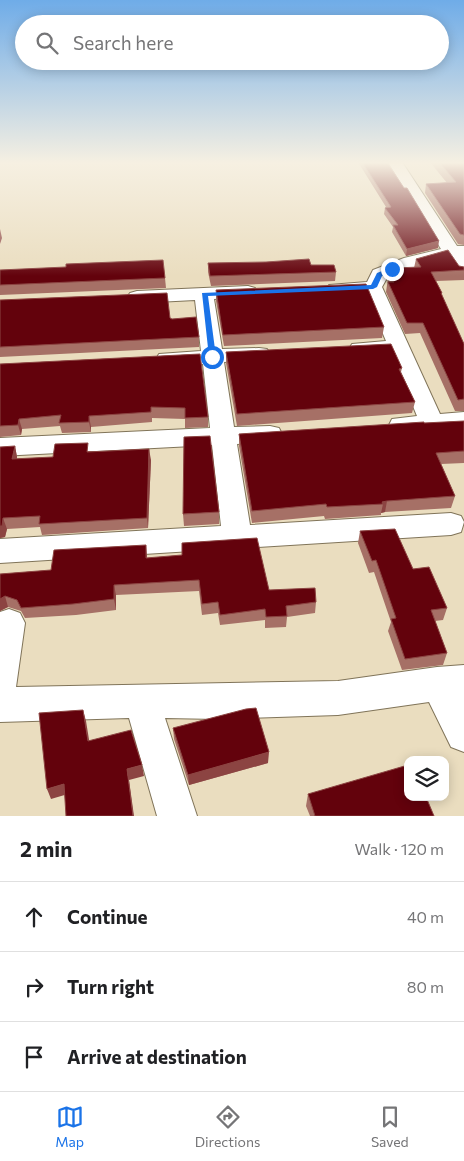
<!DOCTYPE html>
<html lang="en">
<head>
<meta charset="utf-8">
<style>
  body { margin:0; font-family:Commissioner,sans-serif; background:#f2f2f2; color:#202124 }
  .controls { position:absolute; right:15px; bottom:15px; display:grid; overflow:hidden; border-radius:10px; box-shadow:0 2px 12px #0003 }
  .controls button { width:45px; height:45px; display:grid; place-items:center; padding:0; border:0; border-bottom:1px solid #e0e0e0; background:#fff; color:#202124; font:25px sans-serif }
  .stop { position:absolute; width:15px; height:15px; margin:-11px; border:4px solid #1a73e8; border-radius:50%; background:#fff }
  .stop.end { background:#1a73e8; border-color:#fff; box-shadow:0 1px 5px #0008 }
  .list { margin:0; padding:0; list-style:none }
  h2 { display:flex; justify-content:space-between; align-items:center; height:65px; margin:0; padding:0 20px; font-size:21px }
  h2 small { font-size:16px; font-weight:400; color:#757577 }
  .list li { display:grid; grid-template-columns:32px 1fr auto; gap:15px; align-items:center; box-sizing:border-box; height:70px; padding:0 20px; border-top:1px solid #e0e0e0 }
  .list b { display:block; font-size:19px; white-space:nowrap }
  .list em { font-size:16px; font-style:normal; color:#757577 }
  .icon { flex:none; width:28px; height:28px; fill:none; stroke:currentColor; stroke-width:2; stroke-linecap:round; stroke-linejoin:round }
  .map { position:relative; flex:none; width:464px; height:816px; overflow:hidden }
  .search { position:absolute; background:#fff; box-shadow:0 2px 12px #0003; left:15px; right:15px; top:15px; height:55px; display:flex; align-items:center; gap:12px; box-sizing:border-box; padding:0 18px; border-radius:28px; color:#757577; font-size:19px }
  .sheet { height:275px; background:#fff }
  nav { display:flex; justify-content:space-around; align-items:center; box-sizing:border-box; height:70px; border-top:1px solid #e0e0e0; background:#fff; font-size:14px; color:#757577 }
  nav a { display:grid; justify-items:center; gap:2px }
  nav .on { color:#1a73e8 }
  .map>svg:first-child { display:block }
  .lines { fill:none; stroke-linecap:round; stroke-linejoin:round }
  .minor-casing { stroke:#807459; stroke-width:2 }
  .minor { fill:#fff; fill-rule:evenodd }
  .wall { fill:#a67066 }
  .shaded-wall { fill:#8c4442 }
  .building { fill:#63020c; stroke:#8c4442 }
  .route { fill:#1a73e8 }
</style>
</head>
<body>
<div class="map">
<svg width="464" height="816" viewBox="0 0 464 816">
  <rect width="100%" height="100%" fill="#eaddbf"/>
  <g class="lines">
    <defs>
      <g id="minor">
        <polygon points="388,162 402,162 457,246 464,246 464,276 458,275 447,258 417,266 387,278 382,287 440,414 464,412 464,428 401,433 392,431 389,425 392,419 417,416 391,353 360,355 352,354 349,349 352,344 386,341 366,293 336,295 329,293 327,289 329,285 367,282 373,270 404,258 441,249"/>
        <polygon points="248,286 255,288 258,292 255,296 214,299 222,349 259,348 267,349 270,354 267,359 224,362 234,427 270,426 279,428 282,434 279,440 270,442 237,444 250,525 451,513 461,516 464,522 461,532 451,535 0,563 0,539 221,526 212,445 0,456 0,438 210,428 203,364 167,366 159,364 156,359 159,354 201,351 195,300 137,303 130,301 127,297 130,293 137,291"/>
        <polygon points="9,609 20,613 25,623 16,687 338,681 437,667 464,665 464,752 451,747 429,702 338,715 218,719 165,718 197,816 157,816 129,718 0,722 0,612"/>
      </g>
    </defs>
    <use href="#minor" class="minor-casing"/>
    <use href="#minor" class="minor"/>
  </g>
  <g class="wall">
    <polygon points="358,162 387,162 438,248 406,256 392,232 393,227 384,214 385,208 386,207"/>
    <polygon points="430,162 464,162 464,245 458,244 425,193 426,184 447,183"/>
    <polygon points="416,259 464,267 464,280 436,281 442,293 442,296 464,344 464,411 455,411 420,333 405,334 386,292 389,271 414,268"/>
    <polygon points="208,263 311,265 336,272 335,281 211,286 208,272"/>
    <polygon points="0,270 165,278 166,288 0,295"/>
    <polygon points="216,290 384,327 382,338 224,346 216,301"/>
    <polygon points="0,300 170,318 199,337 199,347 0,357"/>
    <polygon points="226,352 402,368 401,372 415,402 412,413 237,426 226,363"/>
    <polygon points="200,354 208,417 208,427 185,428 185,419 152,418 152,422 91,427 91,432 62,433 60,426 22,429 21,435 0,437 0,364"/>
    <polygon points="464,421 464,463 441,464 455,496 451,508 385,512 381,513 381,515 325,519 324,516 252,523 239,446 239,434"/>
    <polygon points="15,446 17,457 17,459 53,457 89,451 151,460 148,528 42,535 40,527 7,529 5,537 0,538"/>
    <polygon points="219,512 219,524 184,526 183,514"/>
    <polygon points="360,531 413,569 447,608 443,620 435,621 447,653 443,665 402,670 388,631 391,622 374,572 369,573 358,543"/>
    <polygon points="147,556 147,558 316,602 315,613 287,617 286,627 265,628 265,620 220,625 218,613 202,615 199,591 116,595 116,610 76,615 25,618 21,611 8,607 0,611 0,574 51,570"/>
    <polygon points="173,728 268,763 189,785 174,739"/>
    <polygon points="308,794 434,816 310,816 306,806"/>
  </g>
  <g class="shaded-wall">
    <polygon points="0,229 2,238 0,244"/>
    <polygon points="439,241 438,248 406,256 407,249"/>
    <polygon points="89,416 91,427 91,432 89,422"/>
    <polygon points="19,419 22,429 21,435 18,425"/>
    <polygon points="15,446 17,457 15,470 12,459"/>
    <polygon points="149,449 151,460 148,528 147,518"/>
    <polygon points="387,501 385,512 381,513 383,504 382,502"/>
    <polygon points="3,518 7,529 5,537 0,538 0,526"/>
    <polygon points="146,545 147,556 147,569 146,558"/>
    <polygon points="114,585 116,595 116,610 114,599"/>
    <polygon points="5,596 8,607 0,611 0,599"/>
    <polygon points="83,710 86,721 91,752 88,741"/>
    <polygon points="269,752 268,763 189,785 188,775"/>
    <polygon points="142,765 144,776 129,780 134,816 133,816 127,769"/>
    <polygon points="64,784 68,794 51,799 47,789"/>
  </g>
  <g class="building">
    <polygon points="362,162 387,162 404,188 407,188 439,241 407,249 393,225 398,225 385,208 391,207"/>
    <polygon points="439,162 464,162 464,235 460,234 426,184 456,182"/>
    <polygon points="448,250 459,266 464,267 464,270 431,272 442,293 441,293 464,344 464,399 458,400 423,323 407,323 388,282 394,282 389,271 393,268 421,267 416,259"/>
    <polygon points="309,259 311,265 334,265 336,272 210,276 208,263 266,262"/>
    <polygon points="163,260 165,278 0,285 0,270 66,267 66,264"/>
    <polygon points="366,284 384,327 223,335 216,290"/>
    <polygon points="167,293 170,318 172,319 196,317 199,337 0,347 0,300"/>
    <polygon points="391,344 402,368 399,369 415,402 237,414 226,352"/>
    <polygon points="200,354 208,417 185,418 185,408 151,407 151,412 89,416 89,422 59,423 61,415 19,419 18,425 0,426 0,364"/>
    <polygon points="464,421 464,451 436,453 455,496 387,501 382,502 383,504 327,507 326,504 252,511 239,434 424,422 424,423"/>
    <polygon points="210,436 219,512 183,514 184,437"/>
    <polygon points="88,443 87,452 149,449 147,518 39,524 40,516 3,518 2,526 0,526 0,447 15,446 12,459 53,457 55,444"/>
    <polygon points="395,529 413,569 429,567 447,608 431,610 447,653 405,659 391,619 396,618 376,560 372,561 360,531"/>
    <polygon points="257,538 269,590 315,588 316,602 286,606 287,616 266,617 265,609 220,615 218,602 202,604 199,580 114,585 114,599 73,604 21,608 17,600 5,596 0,599 0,574 51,570 54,550 146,545 146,558 182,555 182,543"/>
    <polygon points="256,708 269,752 188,775 173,728 246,709"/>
    <polygon points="83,710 88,741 131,730 142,765 127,769 133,816 66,816 64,784 47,789 39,713"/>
    <polygon points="408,765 408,797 426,797 434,816 315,816 308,794"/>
  </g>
  <linearGradient id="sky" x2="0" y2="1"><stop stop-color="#6face8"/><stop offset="0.59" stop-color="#f6f0e2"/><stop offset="1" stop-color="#f6f0e2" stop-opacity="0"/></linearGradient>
  <rect width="464" height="276" fill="url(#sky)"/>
  <polygon class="route" points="392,267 394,270 382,276 377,287 373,289 208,296 216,357 212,359 209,357 202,293 371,285 377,273"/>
</svg>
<div class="controls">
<button><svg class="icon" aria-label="layers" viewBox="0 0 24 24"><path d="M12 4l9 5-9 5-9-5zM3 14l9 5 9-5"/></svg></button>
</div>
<div class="stop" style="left:212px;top:357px"></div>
<div class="stop end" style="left:392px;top:269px"></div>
<div class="search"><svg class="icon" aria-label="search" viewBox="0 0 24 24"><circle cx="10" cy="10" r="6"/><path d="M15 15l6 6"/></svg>Search here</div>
</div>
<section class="sheet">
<h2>2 min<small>Walk · 120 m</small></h2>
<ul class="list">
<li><svg class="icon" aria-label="ahead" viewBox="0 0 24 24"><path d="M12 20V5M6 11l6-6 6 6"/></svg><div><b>Continue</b></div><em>40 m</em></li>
<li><svg class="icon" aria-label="right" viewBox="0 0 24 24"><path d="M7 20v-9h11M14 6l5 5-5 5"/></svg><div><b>Turn right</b></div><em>80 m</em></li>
<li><svg class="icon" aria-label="arrive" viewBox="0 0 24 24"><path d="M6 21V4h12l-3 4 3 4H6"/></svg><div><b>Arrive at destination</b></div></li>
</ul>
</section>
<nav>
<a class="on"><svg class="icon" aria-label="map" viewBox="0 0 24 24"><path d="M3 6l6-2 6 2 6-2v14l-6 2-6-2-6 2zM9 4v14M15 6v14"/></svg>Map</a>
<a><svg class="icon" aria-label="directions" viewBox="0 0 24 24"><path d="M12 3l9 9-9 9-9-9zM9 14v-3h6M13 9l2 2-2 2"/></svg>Directions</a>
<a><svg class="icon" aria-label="saved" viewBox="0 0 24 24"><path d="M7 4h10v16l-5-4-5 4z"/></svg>Saved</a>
</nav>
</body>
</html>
